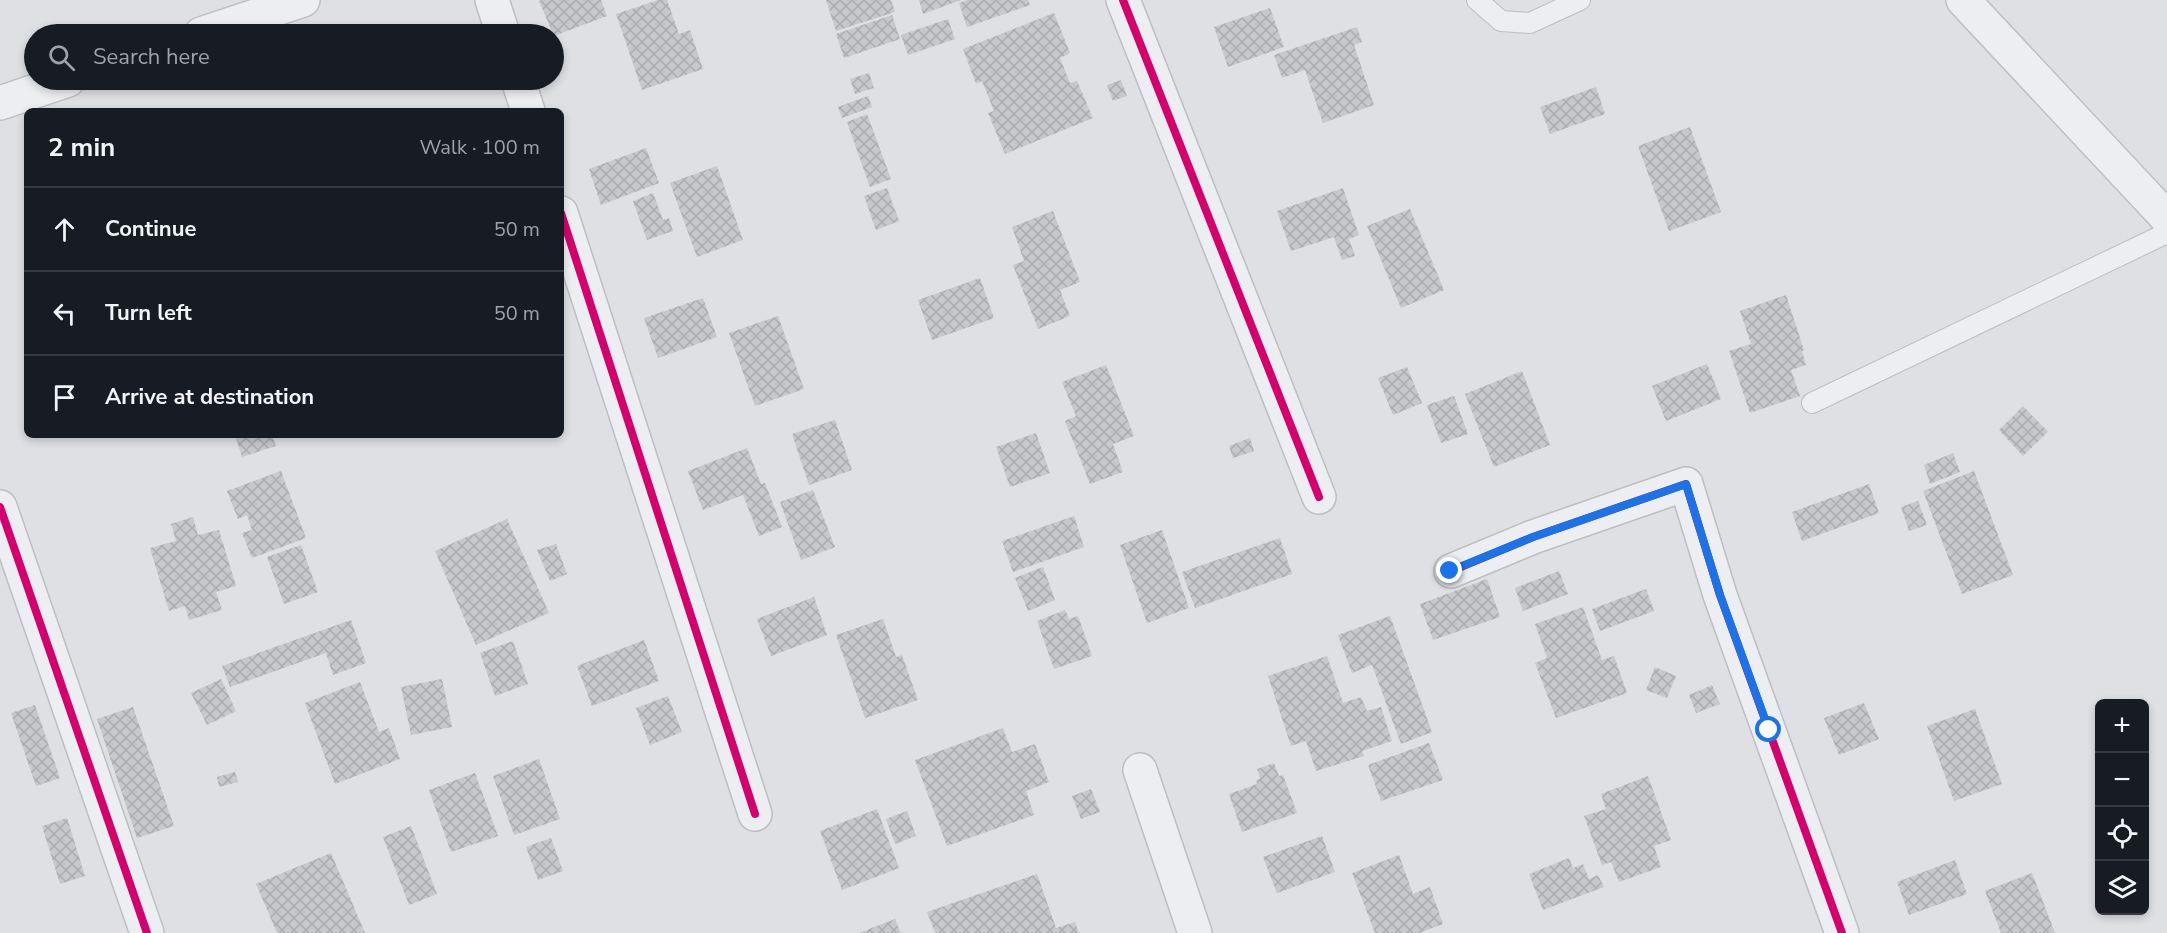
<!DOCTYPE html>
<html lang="en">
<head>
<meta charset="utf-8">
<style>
  body { margin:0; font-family:"Nunito Sans",sans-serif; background:#242831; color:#f1f3f6 }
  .controls { position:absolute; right:18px; bottom:18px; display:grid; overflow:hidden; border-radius:9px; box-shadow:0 3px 9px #0003 }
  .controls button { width:54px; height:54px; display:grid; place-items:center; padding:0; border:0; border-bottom:2px solid #363941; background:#171b24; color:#f1f3f6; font:30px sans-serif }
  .stop { position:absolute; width:18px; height:18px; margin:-14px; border:4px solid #1a73e8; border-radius:50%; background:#fff }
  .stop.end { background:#1a73e8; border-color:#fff; box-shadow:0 2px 6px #0008 }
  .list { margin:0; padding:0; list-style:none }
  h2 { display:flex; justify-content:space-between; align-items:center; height:78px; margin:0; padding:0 24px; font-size:26px }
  h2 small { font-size:20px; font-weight:400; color:#9ea1a6 }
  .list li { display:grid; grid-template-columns:39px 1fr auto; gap:18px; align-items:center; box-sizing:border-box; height:84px; padding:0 24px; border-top:2px solid #363941 }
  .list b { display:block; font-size:22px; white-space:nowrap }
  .list em { font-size:20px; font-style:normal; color:#9ea1a6 }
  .icon { flex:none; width:33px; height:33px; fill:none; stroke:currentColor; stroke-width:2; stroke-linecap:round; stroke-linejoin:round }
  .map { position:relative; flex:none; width:2167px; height:933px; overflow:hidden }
  .search { position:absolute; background:#171b24; box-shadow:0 3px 9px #0003; left:24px; top:24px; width:540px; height:66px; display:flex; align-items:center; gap:15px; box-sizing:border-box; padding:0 21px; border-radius:33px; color:#9ea1a6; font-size:22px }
  .panel { position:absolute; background:#171b24; box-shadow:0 3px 9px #0003; left:24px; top:108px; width:540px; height:330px; border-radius:9px }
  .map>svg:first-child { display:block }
  .building { fill:url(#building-cross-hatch) }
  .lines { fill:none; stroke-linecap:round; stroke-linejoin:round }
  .service-casing { stroke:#bcbec2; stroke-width:22 }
  .minor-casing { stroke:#bcbec2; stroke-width:36 }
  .tertiary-casing { stroke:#bcbec2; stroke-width:36 }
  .service { stroke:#edeef1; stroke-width:20 }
  .minor { stroke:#edeef1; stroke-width:33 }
  .tertiary { stroke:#edeef1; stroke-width:33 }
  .cycleway-casing { stroke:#ebeef4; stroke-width:11 }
  .cycleway { stroke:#d6006c; stroke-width:8 }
  .route { stroke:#1a73e8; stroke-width:8 }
</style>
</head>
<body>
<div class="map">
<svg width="2167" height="933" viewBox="0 0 2167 933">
  <defs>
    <pattern id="building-cross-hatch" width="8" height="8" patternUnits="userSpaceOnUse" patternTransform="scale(1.5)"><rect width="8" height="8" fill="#c6c8cc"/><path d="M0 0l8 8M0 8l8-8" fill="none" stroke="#aaacb0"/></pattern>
  </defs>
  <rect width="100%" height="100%" fill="#dee0e4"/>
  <g class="building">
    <polygon points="541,0 601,0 607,16 554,36 539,1"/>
    <polygon points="658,0 667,0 679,34 690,30 703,69 642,90 616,14"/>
    <polygon points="826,0 891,0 895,12 836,31"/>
    <polygon points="919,0 961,0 923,14"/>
    <polygon points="967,0 1028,0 1030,5 967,27 959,3"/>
    <polygon points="1270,8 1284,47 1228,67 1214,27"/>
    <polygon points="1054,13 1070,53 1060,58 1070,83 1077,81 1093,118 1005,154 988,113 994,111 982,81 976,84 963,49"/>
    <polygon points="892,15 900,39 844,58 836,34"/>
    <polygon points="948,19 955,39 908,55 901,35"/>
    <polygon points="1357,27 1362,42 1354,45 1374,105 1323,123 1305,70 1282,78 1274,55"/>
    <polygon points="869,73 874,88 855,94 850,79"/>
    <polygon points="1121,80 1127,96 1113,101 1107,85"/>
    <polygon points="1596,87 1605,114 1550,134 1540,107"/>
    <polygon points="868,96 872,107 842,118 838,107"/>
    <polygon points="867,114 891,179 870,187 847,122"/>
    <polygon points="1690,127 1721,212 1669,231 1638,146"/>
    <polygon points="646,148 659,183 601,205 589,169"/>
    <polygon points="717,166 743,240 697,257 670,183"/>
    <polygon points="887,188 899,221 876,230 864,196"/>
    <polygon points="1343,188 1359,235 1349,239 1355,256 1342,260 1334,237 1291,251 1277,211"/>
    <polygon points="653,193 663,220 669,218 673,231 647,240 633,201"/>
    <polygon points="1410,209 1444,290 1401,308 1367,226"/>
    <polygon points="1053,211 1080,282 1060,290 1070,316 1038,329 1013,265 1024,261 1012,227"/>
    <polygon points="980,278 994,318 932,340 918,300"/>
    <polygon points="1786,295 1804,350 1802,351 1806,365 1791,370 1800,396 1750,413 1729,351 1751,344 1740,311"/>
    <polygon points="703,298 717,337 658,358 644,318"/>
    <polygon points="778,316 804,389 755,406 729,333"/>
    <polygon points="1707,364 1721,399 1666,421 1652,386"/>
    <polygon points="1106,365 1134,436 1113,444 1123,472 1090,484 1065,421 1076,416 1062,382"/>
    <polygon points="1407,367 1422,403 1393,415 1378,378"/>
    <polygon points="1522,371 1550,445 1494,467 1465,394"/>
    <polygon points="1454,396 1468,434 1441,443 1427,405"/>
    <polygon points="2023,406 2048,432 2023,456 1999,430"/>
    <polygon points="835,420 852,470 809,485 792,434"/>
    <polygon points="1036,433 1050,473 1010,487 996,447"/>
    <polygon points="235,435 272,435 276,446 242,457"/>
    <polygon points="1250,438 1254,451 1233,458 1229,446"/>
    <polygon points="747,448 761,484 765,483 782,527 759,536 743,495 703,510 688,471"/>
    <polygon points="1953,453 1960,472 1930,484 1924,465"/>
    <polygon points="281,471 306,538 252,558 242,533 252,530 247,515 238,519 227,491"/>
    <polygon points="1974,471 2013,575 1962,594 1923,491"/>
    <polygon points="1869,484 1879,513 1802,541 1792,512"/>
    <polygon points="813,490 835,547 801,560 780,502"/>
    <polygon points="1918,501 1927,525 1909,531 1901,507"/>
    <polygon points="1074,516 1084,547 1013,572 1002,541"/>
    <polygon points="193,517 198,535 219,530 236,586 216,592 222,610 189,620 185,606 169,611 150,548 176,541 171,524"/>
    <polygon points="507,519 549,613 476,645 435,551"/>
    <polygon points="1162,530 1189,608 1147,623 1120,545"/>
    <polygon points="1280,538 1292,574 1195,608 1182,572"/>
    <polygon points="556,544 567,574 550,581 537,550"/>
    <polygon points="301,545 318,592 284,604 267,557"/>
    <polygon points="1043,567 1055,600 1028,611 1015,578"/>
    <polygon points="1559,571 1568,594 1523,611 1515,588"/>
    <polygon points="1487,579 1500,617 1433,640 1420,604"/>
    <polygon points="1646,589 1654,611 1600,631 1592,609"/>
    <polygon points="814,597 827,635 771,656 757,619"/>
    <polygon points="1583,607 1602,660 1614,656 1627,693 1556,718 1535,663 1547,658 1535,624"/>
    <polygon points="1065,610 1069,619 1078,616 1092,656 1054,669 1037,621"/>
    <polygon points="1390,616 1432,732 1401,744 1372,665 1352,673 1338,635"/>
    <polygon points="883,619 896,657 902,655 918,700 865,718 836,635"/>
    <polygon points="351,620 366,663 333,675 326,653 230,687 222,666"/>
    <polygon points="644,640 659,681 592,706 577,666"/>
    <polygon points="513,641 528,684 495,696 480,653"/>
    <polygon points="1327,656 1343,703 1361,697 1367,711 1381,707 1392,741 1362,751 1364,756 1316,771 1306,741 1291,746 1268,676"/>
    <polygon points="1655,667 1676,676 1667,698 1646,690"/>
    <polygon points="221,679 236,711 207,725 191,693"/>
    <polygon points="442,679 452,727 411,735 401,687"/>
    <polygon points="360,682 379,732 389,728 400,759 335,784 305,703"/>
    <polygon points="1712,685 1720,704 1696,713 1689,695"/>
    <polygon points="668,696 682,732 650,745 636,708"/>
    <polygon points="1864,703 1879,739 1839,755 1824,718"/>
    <polygon points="35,705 60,778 36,786 11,713"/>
    <polygon points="133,707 174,826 137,838 97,719"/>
    <polygon points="1975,709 2002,784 1954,801 1927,726"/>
    <polygon points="1003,728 1012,752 1035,744 1049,782 1026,791 1034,815 947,846 915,760"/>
    <polygon points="1429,743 1443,780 1381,801 1368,765"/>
    <polygon points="539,759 560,819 514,835 493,776"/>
    <polygon points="1274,763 1279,776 1283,775 1297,813 1242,832 1229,794 1257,784 1256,780 1260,779 1257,769"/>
    <polygon points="235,772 238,782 219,787 217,777"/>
    <polygon points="475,773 498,836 451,852 429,790"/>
    <polygon points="1648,776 1671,840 1654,846 1661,867 1619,882 1611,862 1602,865 1584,816 1606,809 1601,794"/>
    <polygon points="1091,789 1100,812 1081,819 1072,796"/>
    <polygon points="877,809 899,868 842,890 820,831"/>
    <polygon points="907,811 916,836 895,844 886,819"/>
    <polygon points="67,818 85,876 60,884 42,826"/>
    <polygon points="411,826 437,894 409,905 383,837"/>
    <polygon points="1322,836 1335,872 1277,893 1263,857"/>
    <polygon points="551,838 563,871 538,880 526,847"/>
    <polygon points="331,853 365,933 277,933 256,884"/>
    <polygon points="1399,855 1413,894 1430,887 1443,924 1419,933 1375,933 1352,873"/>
    <polygon points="1569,858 1573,868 1583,864 1589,879 1598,875 1604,887 1543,910 1529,874"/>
    <polygon points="1955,860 1967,894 1909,915 1897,882"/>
    <polygon points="2032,873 2055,933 2001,933 1985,891"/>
    <polygon points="1037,874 1056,928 1075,922 1079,933 935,933 927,912"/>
    <polygon points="895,919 901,933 859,933"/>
  </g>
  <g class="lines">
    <defs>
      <g id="service">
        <polyline points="1477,0 1501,21 1530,23 1580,0"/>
        <polyline points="1812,403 2167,233"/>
      </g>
      <g id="minor">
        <polyline points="492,0 503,34"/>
        <polyline points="1123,0 1319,497"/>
        <polyline points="201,34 303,0"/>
        <polyline points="518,80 528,111"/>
        <polyline points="0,103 68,80"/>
        <polyline points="561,213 755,814"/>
        <polyline points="0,507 147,933"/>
        <polyline points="1451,571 1533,537 1686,484 1720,595 1842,933"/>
        <polyline points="1140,770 1195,933"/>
      </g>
      <polyline id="tertiary" points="1963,0 2167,218"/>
    </defs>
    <use href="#service" class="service-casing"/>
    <use href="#minor" class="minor-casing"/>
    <use href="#tertiary" class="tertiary-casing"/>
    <use href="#service" class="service"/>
    <use href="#minor" class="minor"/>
    <use href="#tertiary" class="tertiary"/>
    <defs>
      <g id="cycleway">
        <polyline points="1123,0 1319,497"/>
        <polyline points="561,213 755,814"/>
        <polyline points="0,507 147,933"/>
        <polyline points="1451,571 1533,537 1686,484 1720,595 1842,933"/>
      </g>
    </defs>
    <use href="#cycleway" class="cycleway-casing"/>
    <use href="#cycleway" class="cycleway"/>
  </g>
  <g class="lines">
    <polyline class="route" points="1450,571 1533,537 1686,484 1720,595 1769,730"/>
  </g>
</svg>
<div class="controls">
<button>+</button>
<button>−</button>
<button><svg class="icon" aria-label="locate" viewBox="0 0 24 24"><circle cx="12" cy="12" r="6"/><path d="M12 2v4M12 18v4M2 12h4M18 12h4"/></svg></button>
<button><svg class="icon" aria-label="layers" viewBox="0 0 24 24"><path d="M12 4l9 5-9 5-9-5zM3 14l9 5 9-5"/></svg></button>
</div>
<div class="stop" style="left:1769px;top:730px"></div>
<div class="stop end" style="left:1450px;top:571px"></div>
<div class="search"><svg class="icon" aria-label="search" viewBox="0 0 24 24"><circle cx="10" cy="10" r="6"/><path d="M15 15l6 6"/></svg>Search here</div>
<section class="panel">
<h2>2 min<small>Walk · 100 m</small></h2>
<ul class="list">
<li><svg class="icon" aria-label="ahead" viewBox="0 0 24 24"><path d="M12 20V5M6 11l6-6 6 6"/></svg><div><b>Continue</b></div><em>50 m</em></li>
<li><svg class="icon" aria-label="left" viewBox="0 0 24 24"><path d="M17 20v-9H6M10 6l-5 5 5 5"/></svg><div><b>Turn left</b></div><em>50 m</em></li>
<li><svg class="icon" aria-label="arrive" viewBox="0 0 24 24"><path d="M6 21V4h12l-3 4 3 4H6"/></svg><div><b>Arrive at destination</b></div></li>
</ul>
</section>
</div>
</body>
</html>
